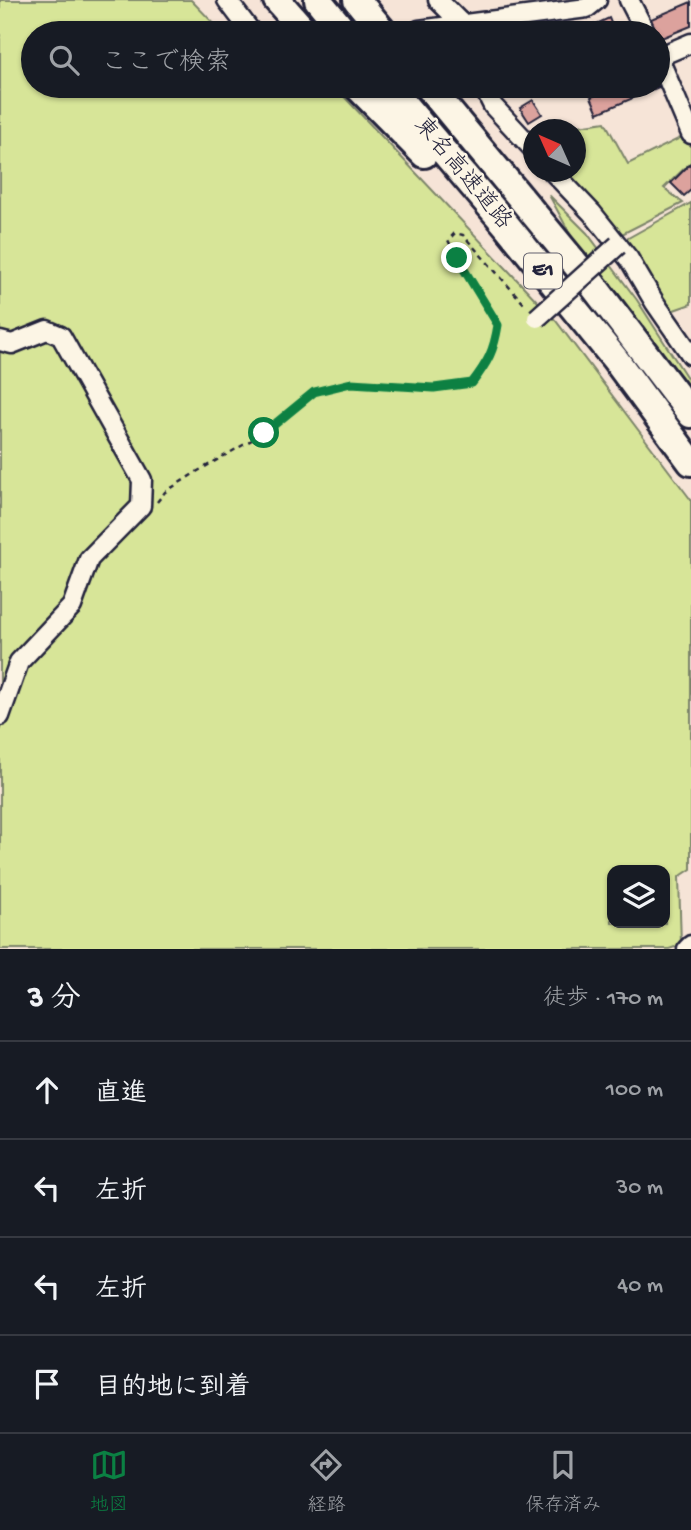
<!DOCTYPE html>
<html lang="ja">
<head>
<meta charset="utf-8">
<style>
  body { margin:0; font-family:"Gochi Hand","Klee One",sans-serif; background:#242831; color:#f1f3f6 }
  .controls { position:absolute; right:21px; bottom:21px; display:grid; overflow:hidden; border-radius:14px; box-shadow:0 2px 5px #0004 }
  .controls button { width:63px; height:63px; display:grid; place-items:center; padding:0; border:0; border-bottom:2px solid #363941; background:#171b24; color:#f1f3f6; font:35px sans-serif }
  .compass { position:absolute; left:523px; top:119px; width:63px; height:63px; border-radius:50%; background:#171b24; box-shadow:0 2px 5px #0004; rotate:315deg }
  .stop { position:absolute; width:21px; height:21px; margin:-16px; border:5px solid #0b8043; border-radius:50%; background:#fff }
  .stop.end { background:#0b8043; border-color:#fff; box-shadow:0 2px 7px #0008 }
  .list { margin:0; padding:0; list-style:none }
  h2 { display:flex; justify-content:space-between; align-items:center; height:91px; margin:0; padding:0 28px; font-size:30px }
  h2 small { font-size:23px; font-weight:400; color:#9ea1a6 }
  .list li { display:grid; grid-template-columns:46px 1fr auto; gap:21px; align-items:center; box-sizing:border-box; height:98px; padding:0 28px; border-top:2px solid #363941 }
  .list b { display:block; font-size:26px; white-space:nowrap }
  .list em { font-size:23px; font-style:normal; color:#9ea1a6 }
  .icon { flex:none; width:38px; height:38px; fill:none; stroke:currentColor; stroke-width:2; stroke-linecap:round; stroke-linejoin:round }
  .map { position:relative; flex:none; width:691px; height:949px; overflow:hidden }
  .search { position:absolute; background:#171b24; box-shadow:0 2px 5px #0004; left:21px; right:21px; top:21px; height:77px; display:flex; align-items:center; gap:18px; box-sizing:border-box; padding:0 24px; border-radius:38px; color:#9ea1a6; font-size:26px }
  .sheet { height:483px; background:#171b24 }
  nav { display:flex; justify-content:space-around; align-items:center; box-sizing:border-box; height:98px; border-top:2px solid #363941; background:#171b24; font-size:19px; color:#9ea1a6 }
  nav a { display:grid; justify-items:center; gap:4px }
  nav .on { color:#0b8043 }
  .map>svg:first-child { display:block }
  .green { fill:#d7e598; stroke:#7c846a; stroke-width:2; fill-rule:evenodd }
  .building { fill:#dca29d; stroke:#22223b; stroke-width:2 }
  .lines { fill:none; stroke-linecap:round; stroke-linejoin:round }
  .minor-tunnel { stroke:#ccbdb8; stroke-width:18; stroke-dasharray:18 9; stroke-linecap:butt }
  .minor-casing { stroke:#22223b; stroke-width:23 }
  .highway-casing { stroke:#22223b; stroke-width:32 }
  .path { stroke:#22223b; stroke-width:2.5; stroke-dasharray:5 5; stroke-linecap:butt }
  .minor { stroke:#fcf5e5; stroke-width:18 }
  .highway { stroke:#fcf5e5; stroke-width:26 }
  .minor-bridge-casing { stroke:#22223b; stroke-width:23; stroke-linecap:butt }
  .minor-bridge { stroke:#fcf5e5; stroke-width:18 }
  .route { stroke:#0b8043; stroke-width:9 }
  .labels { text-anchor:middle; dominant-baseline:central; stroke-width:5; stroke-linejoin:round; paint-order:stroke }
  .shield { fill:#fcf5e5; stroke:#63616e; stroke-width:2 }
  .shield-label { font-size:21px; font-weight:bold; fill:#22223b }
  .street-label { font-size:23px; fill:#22223b; stroke:#fcf5e5 }
</style>
</head>
<body>
<div class="map">
<svg width="691" height="949" viewBox="0 0 691 949">
  <rect width="100%" height="100%" fill="#f6e4d7"/>
  <filter id="ink" filterUnits="userSpaceOnUse"><feTurbulence type="fractalNoise" baseFrequency=".0143" numOctaves="2"/><feDisplacementMap in="SourceGraphic" scale="14" xChannelSelector="R" yChannelSelector="G"/><feConvolveMatrix kernelMatrix="1 2 1 2 8 2 1 2 1" color-interpolation-filters="sRGB"/></filter>
  <g filter="url(#ink)">
    <g class="green">
      <path d="M 0,0 L 191,0 L 223,33 L 33,33 L 33,86 L 334,86 L 556,321 L 691,500 L 691,869 L 679,877 L 681,945 L 669,949 L 0,949 ZM 612,870 L 665,870 L 665,923 L 612,923 Z"/>
      <polygon points="558,119 565,128 605,122 628,164 688,134 691,141 691,162 664,188 683,203 620,235 563,172 576,172 576,130 535,130 536,127"/>
      <polygon points="549,195 587,233 637,300 691,384 691,398 575,243"/>
      <polygon points="691,203 691,304 671,311 621,242"/>
    </g>
    <g class="building">
      <polygon points="691,2 691,26 659,39 651,19"/>
      <polygon points="609,18 615,33 577,33"/>
      <polygon points="617,86 658,86 659,87 598,113 591,97"/>
      <polygon points="533,100 542,114 529,122 520,108"/>
      <polygon points="691,163 691,190 684,196 671,183"/>
    </g>
    <g class="lines">
      <polyline class="minor-tunnel" points="398,33 419,30"/>
      <defs>
        <g id="minor">
          <polyline points="227,0 252,33"/>
          <polyline points="438,0 463,25 465,30"/>
          <polyline points="629,0 646,33"/>
          <polyline points="419,30 587,8 597,0"/>
          <polyline points="658,56 691,134"/>
          <polyline points="658,57 691,43"/>
          <polyline points="483,86 493,106 534,150"/>
          <polyline points="553,172 592,213 629,259 655,303 691,355"/>
          <polyline points="0,341 12,344 47,330 61,336 142,480 141,506 89,559 72,606 19,662 0,716"/>
          <polyline points="687,949 691,945"/>
        </g>
        <g id="highway">
          <polyline points="277,0 306,33"/>
          <polyline points="318,0 345,33"/>
          <polyline points="357,0 384,33"/>
          <polyline points="357,86 424,154"/>
          <polyline points="388,86 507,226 615,359 691,462"/>
          <polyline points="428,86 592,284 691,414"/>
        </g>
      </defs>
      <use href="#minor" class="minor-casing"/>
      <use href="#highway" class="highway-casing"/>
      <path class="path" d="M 157,502 L 165,492 L 198,471 L 264,433 L 314,392 L 350,383 L 434,388 L 472,383 C 487,364 495,349 498,325 L 457,258 L 448,240 L 455,233 L 463,235 L 527,307"/>
      <use href="#minor" class="minor"/>
      <use href="#highway" class="highway"/>
      <defs>
        <polyline id="minor-bridge" points="537,318 618,245"/>
      </defs>
      <use href="#minor-bridge" class="minor-bridge-casing"/>
      <use href="#minor-bridge" class="minor-bridge"/>
    </g>
  </g>
  <g class="lines" filter="url(#ink)">
    <path class="route" d="M 264,433 L 314,392 L 351,383 L 434,388 L 472,383 C 488,362 494,351 498,325 L 457,258"/>
  </g>
  <g class="labels">
    <rect class="shield" x="524" y="253.5" width="38" height="35" rx="5"/>
    <g class="shield-label">
      <text x="543" y="271">E1</text>
    </g>
    <g class="street-label">
      <text transform="translate(462 174) rotate(50)">東名高速道路</text>
    </g>
  </g>
</svg>
<div class="controls">
<button><svg class="icon" aria-label="layers" viewBox="0 0 24 24"><path d="M12 4l9 5-9 5-9-5zM3 14l9 5 9-5"/></svg></button>
</div>
<svg class="compass" viewBox="-18 -18 36 36"><path d="M0-13l5 13h-10z" fill="#e53935"/><path d="M0 13l5-13h-10z" fill="#9ea1a6"/></svg>
<div class="stop" style="left:264px;top:433px"></div>
<div class="stop end" style="left:457px;top:258px"></div>
<div class="search"><svg class="icon" aria-label="search" viewBox="0 0 24 24"><circle cx="10" cy="10" r="6"/><path d="M15 15l6 6"/></svg>ここで検索</div>
</div>
<section class="sheet">
<h2>3 分<small>徒歩 · 170 m</small></h2>
<ul class="list">
<li><svg class="icon" aria-label="ahead" viewBox="0 0 24 24"><path d="M12 20V5M6 11l6-6 6 6"/></svg><div><b>直進</b></div><em>100 m</em></li>
<li><svg class="icon" aria-label="left" viewBox="0 0 24 24"><path d="M17 20v-9H6M10 6l-5 5 5 5"/></svg><div><b>左折</b></div><em>30 m</em></li>
<li><svg class="icon" aria-label="left" viewBox="0 0 24 24"><path d="M17 20v-9H6M10 6l-5 5 5 5"/></svg><div><b>左折</b></div><em>40 m</em></li>
<li><svg class="icon" aria-label="arrive" viewBox="0 0 24 24"><path d="M6 21V4h12l-3 4 3 4H6"/></svg><div><b>目的地に到着</b></div></li>
</ul>
</section>
<nav>
<a class="on"><svg class="icon" aria-label="map" viewBox="0 0 24 24"><path d="M3 6l6-2 6 2 6-2v14l-6 2-6-2-6 2zM9 4v14M15 6v14"/></svg>地図</a>
<a><svg class="icon" aria-label="directions" viewBox="0 0 24 24"><path d="M12 3l9 9-9 9-9-9zM9 14v-3h6M13 9l2 2-2 2"/></svg>経路</a>
<a><svg class="icon" aria-label="saved" viewBox="0 0 24 24"><path d="M7 4h10v16l-5-4-5 4z"/></svg>保存済み</a>
</nav>
</body>
</html>
